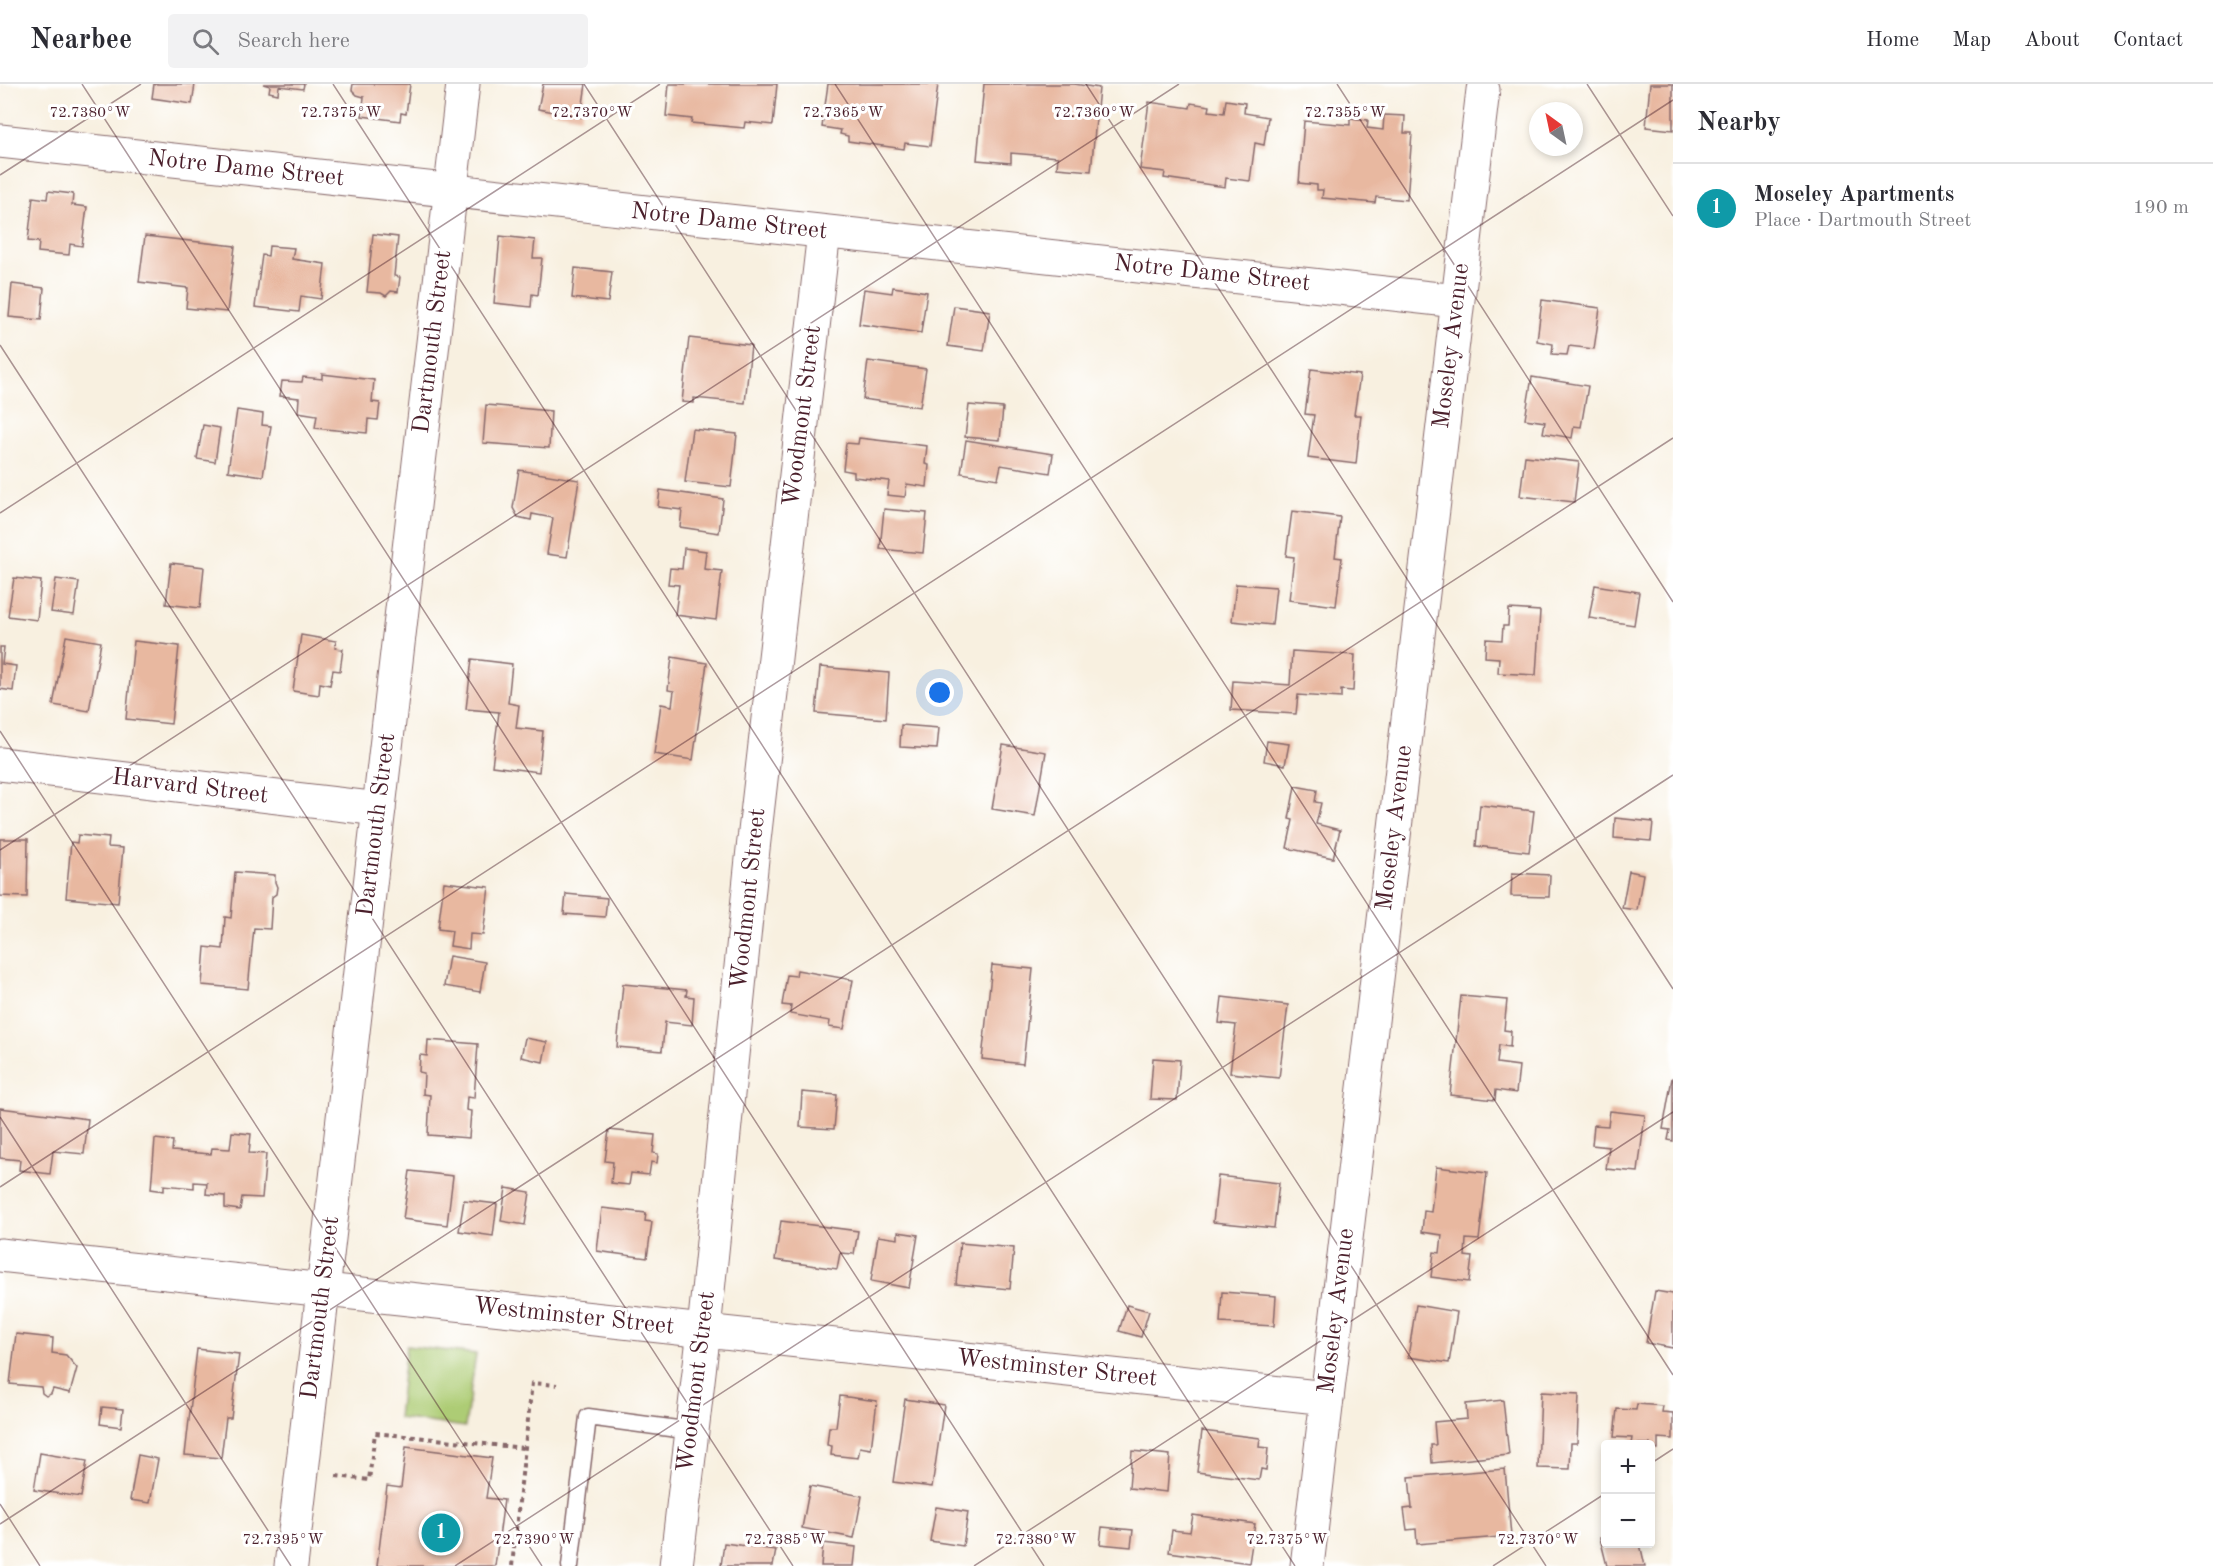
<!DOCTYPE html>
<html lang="en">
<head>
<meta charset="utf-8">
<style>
  body { margin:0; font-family:"Old Standard TT",serif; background:#f2f2f3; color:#2b2b33 }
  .controls { position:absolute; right:18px; bottom:18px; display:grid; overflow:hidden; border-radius:6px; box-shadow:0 3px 9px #0003 }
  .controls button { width:54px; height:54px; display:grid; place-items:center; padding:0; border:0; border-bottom:2px solid #e1e1e2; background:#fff; color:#2b2b33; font:30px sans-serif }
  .compass { position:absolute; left:1529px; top:18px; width:54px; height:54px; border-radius:50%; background:#fff; box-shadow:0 3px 9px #0003; rotate:327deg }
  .you { position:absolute; left:940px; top:609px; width:21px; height:21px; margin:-15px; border:4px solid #fff; border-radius:50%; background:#1a73e8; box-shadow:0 0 0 9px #1a73e833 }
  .badge { display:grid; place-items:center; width:39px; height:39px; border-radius:50%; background:#db2777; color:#fff; font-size:20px; font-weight:700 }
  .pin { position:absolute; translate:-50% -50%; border:3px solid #fff; box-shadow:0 2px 6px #0006 }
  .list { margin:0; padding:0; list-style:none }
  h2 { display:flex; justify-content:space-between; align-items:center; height:78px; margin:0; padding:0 24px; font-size:26px }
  h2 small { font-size:20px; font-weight:400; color:#7c7c81 }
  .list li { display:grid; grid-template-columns:39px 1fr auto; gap:18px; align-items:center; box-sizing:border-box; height:90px; padding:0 24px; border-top:2px solid #e1e1e2 }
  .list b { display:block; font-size:22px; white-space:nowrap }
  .list p { margin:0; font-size:20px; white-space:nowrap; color:#7c7c81 }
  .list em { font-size:20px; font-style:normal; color:#7c7c81 }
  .icon { flex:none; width:33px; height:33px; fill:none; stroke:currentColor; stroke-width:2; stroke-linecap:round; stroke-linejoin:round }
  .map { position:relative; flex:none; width:1673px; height:1482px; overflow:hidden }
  header { display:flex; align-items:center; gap:36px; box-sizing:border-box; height:84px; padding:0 30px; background:#fff; border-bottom:2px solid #e1e1e2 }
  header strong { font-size:28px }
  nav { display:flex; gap:33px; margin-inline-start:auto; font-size:21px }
  .search { width:420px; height:54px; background:#f2f2f3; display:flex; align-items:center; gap:15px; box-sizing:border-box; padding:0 21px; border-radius:6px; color:#7c7c81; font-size:22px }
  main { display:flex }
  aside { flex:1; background:#fff }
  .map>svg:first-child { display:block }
  .green { fill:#adcc74; stroke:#7c7650; stroke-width:1.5 }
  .building { fill:#e8b8a0 }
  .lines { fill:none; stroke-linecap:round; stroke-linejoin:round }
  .service-casing { stroke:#87686a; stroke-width:19 }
  .minor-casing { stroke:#87686a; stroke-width:35 }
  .path { stroke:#87686a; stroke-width:4; stroke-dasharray:4.5 4.5; stroke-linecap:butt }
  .service { stroke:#fff; stroke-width:16 }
  .minor { stroke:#fff; stroke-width:33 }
  .ticks { fill:none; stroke:#4a1f2b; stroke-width:1.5; stroke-opacity:0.45 }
  .labels { text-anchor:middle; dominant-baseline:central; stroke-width:6; stroke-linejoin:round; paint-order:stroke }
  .street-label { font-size:24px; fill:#4a1f2b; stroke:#fff }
  .ticks-label { font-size:15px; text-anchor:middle; fill:#4a1f2b; stroke:#fff; stroke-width:6; stroke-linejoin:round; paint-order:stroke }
</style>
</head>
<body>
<header>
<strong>Nearbee</strong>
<div class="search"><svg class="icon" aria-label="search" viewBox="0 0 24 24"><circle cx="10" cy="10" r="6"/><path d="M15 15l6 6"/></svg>Search here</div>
<nav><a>Home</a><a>Map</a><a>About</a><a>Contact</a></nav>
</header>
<main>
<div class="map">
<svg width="1673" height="1482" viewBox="0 0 1673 1482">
  <rect width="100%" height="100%" fill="#fff"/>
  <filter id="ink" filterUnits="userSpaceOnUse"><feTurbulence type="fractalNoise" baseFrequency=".0167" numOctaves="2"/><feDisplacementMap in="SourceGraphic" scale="12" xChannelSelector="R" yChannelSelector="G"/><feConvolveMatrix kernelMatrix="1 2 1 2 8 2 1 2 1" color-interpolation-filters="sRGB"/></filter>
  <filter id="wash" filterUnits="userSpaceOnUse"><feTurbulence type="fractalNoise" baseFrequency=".008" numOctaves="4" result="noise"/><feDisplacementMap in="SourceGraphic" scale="24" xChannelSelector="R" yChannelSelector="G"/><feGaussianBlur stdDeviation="1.35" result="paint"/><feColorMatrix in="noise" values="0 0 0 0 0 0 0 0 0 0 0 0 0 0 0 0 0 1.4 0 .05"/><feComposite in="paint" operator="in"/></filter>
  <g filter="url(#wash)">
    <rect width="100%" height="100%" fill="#f8f0e0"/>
    <polygon class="green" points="406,1262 476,1270 465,1343 398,1334"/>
    <g id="blocks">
      <g class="building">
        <polygon points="154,0 195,0 192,20 152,14"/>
        <polygon points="263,0 304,0 303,5 279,2 278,10 269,8 270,2"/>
        <polygon points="353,0 410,0 406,30 401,29 400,37 362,32 364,13 357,11 352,6"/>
        <polygon points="543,0 586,0 581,33 538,25"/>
        <polygon points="669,0 777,0 773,41 745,38 744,44 691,39 692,35 666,32"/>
        <polygon points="828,0 938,0 930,62 905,59 904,65 848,57 848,52 840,50 841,46 822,43"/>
        <polygon points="984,0 1074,0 1099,4 1091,87 1057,84 1058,73 1011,69 1011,79 977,76"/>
        <polygon points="1650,0 1673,0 1673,46 1646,43"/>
        <polygon points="1226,16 1245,19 1244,29 1268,33 1264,61 1255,59 1250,97 1226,94 1225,103 1164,94 1165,88 1140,85 1149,18 1190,24 1191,19 1210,22 1209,27 1224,29"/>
        <polygon points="1384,31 1405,32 1404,49 1412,49 1407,116 1376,113 1375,119 1322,114 1323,106 1317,106 1317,101 1299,99 1304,37 1350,41 1350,34 1368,36 1367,44 1383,46"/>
        <polygon points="48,107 73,110 72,121 87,123 82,162 70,160 69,171 38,168 39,158 28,157 33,113 47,115"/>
        <polygon points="373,150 398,153 394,192 400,193 398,208 391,207 386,212 381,209 367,208"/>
        <polygon points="145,152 235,162 227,228 186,224 188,204 139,198"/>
        <polygon points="500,152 535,156 533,174 542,174 538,211 532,210 531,223 494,219"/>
        <polygon points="269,162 294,164 292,175 325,180 321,215 301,212 299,228 255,223 262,171 268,172"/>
        <polygon points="575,184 612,188 608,218 572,214"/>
        <polygon points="12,200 44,204 41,236 9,233"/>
        <polygon points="893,203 927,208 921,249 859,240 864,205 892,209"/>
        <polygon points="1542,216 1600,224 1594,265 1569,262 1567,271 1552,270 1553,260 1537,257"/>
        <polygon points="954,222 990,227 984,267 948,262"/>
        <polygon points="689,254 751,261 745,319 694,314 694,319 682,318"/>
        <polygon points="868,277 926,285 920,323 863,315"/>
        <polygon points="1311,285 1360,291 1354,331 1361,331 1356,380 1308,374 1314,331 1305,330"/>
        <polygon points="322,290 374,296 372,318 380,319 378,336 368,335 367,349 315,344 317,331 298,328 299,314 280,312 282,297 302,298 303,293 322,295"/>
        <polygon points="1532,293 1588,302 1581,343 1574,342 1572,354 1543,349 1545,338 1525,335"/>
        <polygon points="486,321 551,327 549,364 483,359"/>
        <polygon points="969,321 1003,324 1000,356 965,353"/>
        <polygon points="237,326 263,330 262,341 271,342 263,392 228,387"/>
        <polygon points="203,341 220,344 215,378 197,375"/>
        <polygon points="692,345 737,350 731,403 685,398"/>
        <polygon points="859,354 927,362 925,380 929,381 927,403 907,400 905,413 887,411 889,397 854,393 854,388 843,386 846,359 858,360"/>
        <polygon points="966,356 1053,370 1050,389 1001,381 998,395 961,389"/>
        <polygon points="1525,372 1579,378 1574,418 1520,412"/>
        <polygon points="519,386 579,396 567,473 547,470 553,434 532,430 531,436 518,433 513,424"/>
        <polygon points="660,406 723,415 719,449 680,443 682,426 658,423"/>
        <polygon points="884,425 927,429 923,469 880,465"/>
        <polygon points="1292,427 1340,433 1335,473 1342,474 1336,522 1289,516 1294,473 1286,472"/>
        <polygon points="684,464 706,467 704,485 722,487 716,536 675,531 679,501 668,500 670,484 682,485"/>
        <polygon points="171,479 204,483 200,524 166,520"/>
        <polygon points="14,494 41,497 37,536 8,532"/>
        <polygon points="56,495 79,498 74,531 51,528"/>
        <polygon points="1236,500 1276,503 1272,541 1232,537"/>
        <polygon points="1595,501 1639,508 1634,541 1589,534"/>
        <polygon points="1509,525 1540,527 1536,591 1498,589 1499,574 1485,573 1486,555 1502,556 1503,542 1508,542"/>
        <polygon points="301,551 336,557 335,564 343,565 340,587 333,586 330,601 320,599 319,611 293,607"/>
        <polygon points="66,552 101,558 89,627 53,621"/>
        <polygon points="134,557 179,562 171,640 126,635"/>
        <polygon points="0,563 4,563 2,580 16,582 13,607 0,605"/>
        <polygon points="1292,567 1355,571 1353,607 1341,606 1341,614 1298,611 1296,630 1231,626 1233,597 1290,601"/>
        <polygon points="672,573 707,579 693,676 654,670 661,620 672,622 674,607 668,606"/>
        <polygon points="472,575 512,580 508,619 519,621 516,644 543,647 539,688 492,682 499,628 466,625"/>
        <polygon points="820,583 889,589 886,635 816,629"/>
        <polygon points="901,641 939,644 937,665 900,663"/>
        <polygon points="1267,657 1289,660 1285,681 1264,677"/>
        <polygon points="1003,661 1046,668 1035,732 992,725"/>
        <polygon points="1295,702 1317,706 1315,718 1321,719 1316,740 1340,746 1333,774 1287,764 1293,736 1289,735"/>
        <polygon points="1480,721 1534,727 1529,768 1476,762"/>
        <polygon points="1615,734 1653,738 1651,757 1614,754"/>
        <polygon points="78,751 109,754 108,763 123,764 118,819 66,814 71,758 77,759"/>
        <polygon points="0,755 28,755 27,813 0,812"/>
        <polygon points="1629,787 1643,790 1637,826 1622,824"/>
        <polygon points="235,788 275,791 275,798 277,803 276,810 272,813 270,845 254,844 248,905 202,901 205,863 223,865 225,833 231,834"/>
        <polygon points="1512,789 1550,791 1549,813 1511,812"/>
        <polygon points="444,798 489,803 483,851 470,850 469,865 450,862 452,847 438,845"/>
        <polygon points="566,810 607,814 605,833 564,830"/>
        <polygon points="449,872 485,878 480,908 444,902"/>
        <polygon points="992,881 1033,885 1023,980 982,975"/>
        <polygon points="797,886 853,896 844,945 829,943 830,937 790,930 791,922 782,921 787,891 796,892"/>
        <polygon points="623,900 687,906 686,912 694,913 692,941 665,938 662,967 617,963"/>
        <polygon points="1461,912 1507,916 1504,946 1511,947 1510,963 1499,961 1497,979 1519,982 1516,1009 1496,1006 1495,1016 1450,1011"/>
        <polygon points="1222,913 1288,921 1279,994 1230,989 1236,941 1219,939"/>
        <polygon points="525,954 547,958 543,978 521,973"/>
        <polygon points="428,956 478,960 474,1014 467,1013 466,1026 471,1027 469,1054 428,1051 430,1011 423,1010 424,989 419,988 420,971 427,972"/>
        <polygon points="1153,974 1180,976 1177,1016 1150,1015"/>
        <polygon points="1672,994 1673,994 1673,1057 1668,1056 1670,1046 1663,1045"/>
        <polygon points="802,1008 837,1011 834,1045 800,1043"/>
        <polygon points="0,1024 88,1035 84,1070 53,1067 50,1090 19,1086 20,1076 0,1074"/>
        <polygon points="1610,1027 1645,1031 1638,1088 1606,1085 1609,1063 1592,1061 1594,1041 1608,1042"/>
        <polygon points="609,1046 655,1051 653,1069 658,1070 657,1079 651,1078 649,1091 631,1089 629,1101 611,1099 613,1078 605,1077"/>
        <polygon points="232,1048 251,1050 249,1069 266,1070 262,1114 242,1113 240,1126 225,1124 225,1112 206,1110 207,1099 194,1098 194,1104 164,1101 164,1107 151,1105 155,1055 173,1057 172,1067 211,1070 212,1064 230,1065"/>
        <polygon points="1436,1083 1487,1089 1479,1156 1466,1155 1465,1172 1472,1173 1469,1198 1431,1193 1434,1168 1440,1169 1442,1151 1422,1148 1424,1127 1431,1128"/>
        <polygon points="410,1087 453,1092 447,1141 403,1135"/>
        <polygon points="1218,1092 1279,1099 1274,1144 1213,1138"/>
        <polygon points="506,1104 530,1108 525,1141 501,1137"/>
        <polygon points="464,1116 497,1120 493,1152 459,1147"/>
        <polygon points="602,1124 646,1129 645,1137 652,1138 647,1174 597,1167"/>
        <polygon points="781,1137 858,1147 854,1170 840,1169 837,1185 775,1176"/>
        <polygon points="898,1148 918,1151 909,1204 871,1197 878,1152 898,1155"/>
        <polygon points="960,1159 1014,1164 1010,1205 956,1200"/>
        <polygon points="1655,1207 1673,1210 1673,1264 1646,1259"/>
        <polygon points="1222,1208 1276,1212 1274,1242 1220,1239"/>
        <polygon points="1127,1221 1149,1227 1141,1253 1119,1247"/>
        <polygon points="1416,1221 1457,1228 1449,1279 1408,1273"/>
        <polygon points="16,1250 53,1254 52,1269 66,1271 77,1284 70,1309 53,1305 51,1310 46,1312 42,1309 41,1303 10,1300"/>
        <polygon points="197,1265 239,1270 231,1334 226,1334 221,1374 185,1371"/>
        <polygon points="1541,1308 1579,1310 1577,1359 1571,1359 1570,1385 1538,1384"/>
        <polygon points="840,1312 877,1317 871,1365 860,1363 858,1374 831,1371 832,1362 827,1361 829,1343 836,1343"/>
        <polygon points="905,1315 944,1321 932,1403 893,1398"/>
        <polygon points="1503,1316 1509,1371 1432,1379 1431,1361 1436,1361 1434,1338 1467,1335 1466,1320"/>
        <polygon points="1637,1320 1663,1322 1662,1328 1673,1329 1673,1355 1658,1354 1658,1365 1650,1364 1650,1360 1631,1360 1632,1354 1614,1353 1617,1325 1636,1326"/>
        <polygon points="102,1323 123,1325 121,1343 100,1340"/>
        <polygon points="1202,1347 1260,1354 1259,1363 1268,1364 1266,1386 1261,1385 1259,1396 1197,1388"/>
        <polygon points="406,1363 492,1374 486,1414 504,1416 495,1482 377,1482 387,1402 401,1404"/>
        <polygon points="1132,1367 1170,1371 1167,1408 1129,1404"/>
        <polygon points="40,1369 87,1377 81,1413 34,1406"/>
        <polygon points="138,1371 158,1375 150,1419 130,1416"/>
        <polygon points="1505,1385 1511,1452 1417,1460 1416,1445 1407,1446 1404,1425 1412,1424 1409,1393"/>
        <polygon points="810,1402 862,1412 854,1454 802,1444"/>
        <polygon points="936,1423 968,1428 963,1462 930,1457"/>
        <polygon points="1193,1431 1255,1440 1249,1479 1169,1468 1172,1446 1190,1448"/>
        <polygon points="1102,1443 1133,1446 1131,1463 1100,1460"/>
        <polygon points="1606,1452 1606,1460 1640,1460 1645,1482 1607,1482 1600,1454"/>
        <polygon points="724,1459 776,1466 773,1482 721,1482"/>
        <polygon points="823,1459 856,1463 854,1482 821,1482"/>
      </g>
    </g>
  </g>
  <g filter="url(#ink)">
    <use href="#blocks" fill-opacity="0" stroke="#87686a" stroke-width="1.5"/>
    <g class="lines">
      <defs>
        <polyline id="service" points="570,1482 588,1333 692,1347"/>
        <g id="minor">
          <polyline points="0,57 1457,217"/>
          <polyline points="0,680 379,725"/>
          <polyline points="0,1171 1327,1314"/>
          <polyline points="291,1482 463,0"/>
          <polyline points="676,1482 704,1246 753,765 824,148"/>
          <polyline points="1307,1482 1483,6"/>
        </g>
      </defs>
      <use href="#service" class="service-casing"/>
      <use href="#minor" class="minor-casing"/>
      <g class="path">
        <polyline points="336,1392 369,1396 375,1349 524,1364"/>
        <polyline points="512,1482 532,1299 557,1301"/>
      </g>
      <use href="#service" class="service"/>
      <use href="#minor" class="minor"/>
    </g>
  </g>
  <path class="ticks" d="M 82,0 L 1044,1482M 333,0 L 1295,1482M 584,0 L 1546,1482M 835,0 L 1673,1291M 1086,0 L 1673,905M 1337,0 L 1673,518M 1587,0 L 1673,132M 0,91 L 141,0M 0,261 L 793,1482M 0,429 L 660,0M 0,647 L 542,1482M 0,766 L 1179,0M 0,1033 L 291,1482M 0,1103 L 1673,16M 1650,1380 L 1673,1365M 0,1420 L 40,1482M 0,1440 L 1673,354M 455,1482 L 1673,691M 974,1482 L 1673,1028M 1493,1482 L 1606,1409"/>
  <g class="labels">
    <g class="street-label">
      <text transform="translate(246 85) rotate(6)">Notre Dame Street</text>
      <text transform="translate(729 138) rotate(6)">Notre Dame Street</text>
      <text transform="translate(1212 190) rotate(6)">Notre Dame Street</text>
      <text transform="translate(433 258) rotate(-83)">Dartmouth Street</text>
      <text transform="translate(1452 262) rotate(-83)">Moseley Avenue</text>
      <text transform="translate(803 332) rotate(-83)">Woodmont Street</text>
      <text transform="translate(190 703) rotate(7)">Harvard Street</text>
      <text transform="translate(377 741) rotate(-83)">Dartmouth Street</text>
      <text transform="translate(1395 744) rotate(-83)">Moseley Avenue</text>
      <text transform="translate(749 815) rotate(-84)">Woodmont Street</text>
      <text transform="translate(321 1224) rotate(-83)">Dartmouth Street</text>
      <text transform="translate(1337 1227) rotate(-83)">Moseley Avenue</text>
      <text transform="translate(574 1233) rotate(6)">Westminster Street</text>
      <text transform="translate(1057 1285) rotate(6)">Westminster Street</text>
      <text transform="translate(697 1298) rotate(-83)">Woodmont Street</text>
    </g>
  </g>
  <g class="ticks-label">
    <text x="90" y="33">72.7380°W</text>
    <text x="341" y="33">72.7375°W</text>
    <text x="592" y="33">72.7370°W</text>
    <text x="843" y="33">72.7365°W</text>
    <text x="1094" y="33">72.7360°W</text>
    <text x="1345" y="33">72.7355°W</text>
    <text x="283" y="1460">72.7395°W</text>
    <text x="534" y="1460">72.7390°W</text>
    <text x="785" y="1460">72.7385°W</text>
    <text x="1036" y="1460">72.7380°W</text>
    <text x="1287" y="1460">72.7375°W</text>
    <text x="1538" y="1460">72.7370°W</text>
  </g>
</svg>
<div class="controls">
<button>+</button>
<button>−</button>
</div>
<svg class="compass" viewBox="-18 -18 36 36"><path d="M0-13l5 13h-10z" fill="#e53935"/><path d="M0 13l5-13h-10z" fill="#7c7c81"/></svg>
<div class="you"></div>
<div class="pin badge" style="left:441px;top:1449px;background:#0f9aa8">1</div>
</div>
<aside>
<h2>Nearby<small></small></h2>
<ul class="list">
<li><span class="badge" style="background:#0f9aa8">1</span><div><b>Moseley Apartments</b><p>Place · Dartmouth Street</p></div><em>190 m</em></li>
</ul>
</aside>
</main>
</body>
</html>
